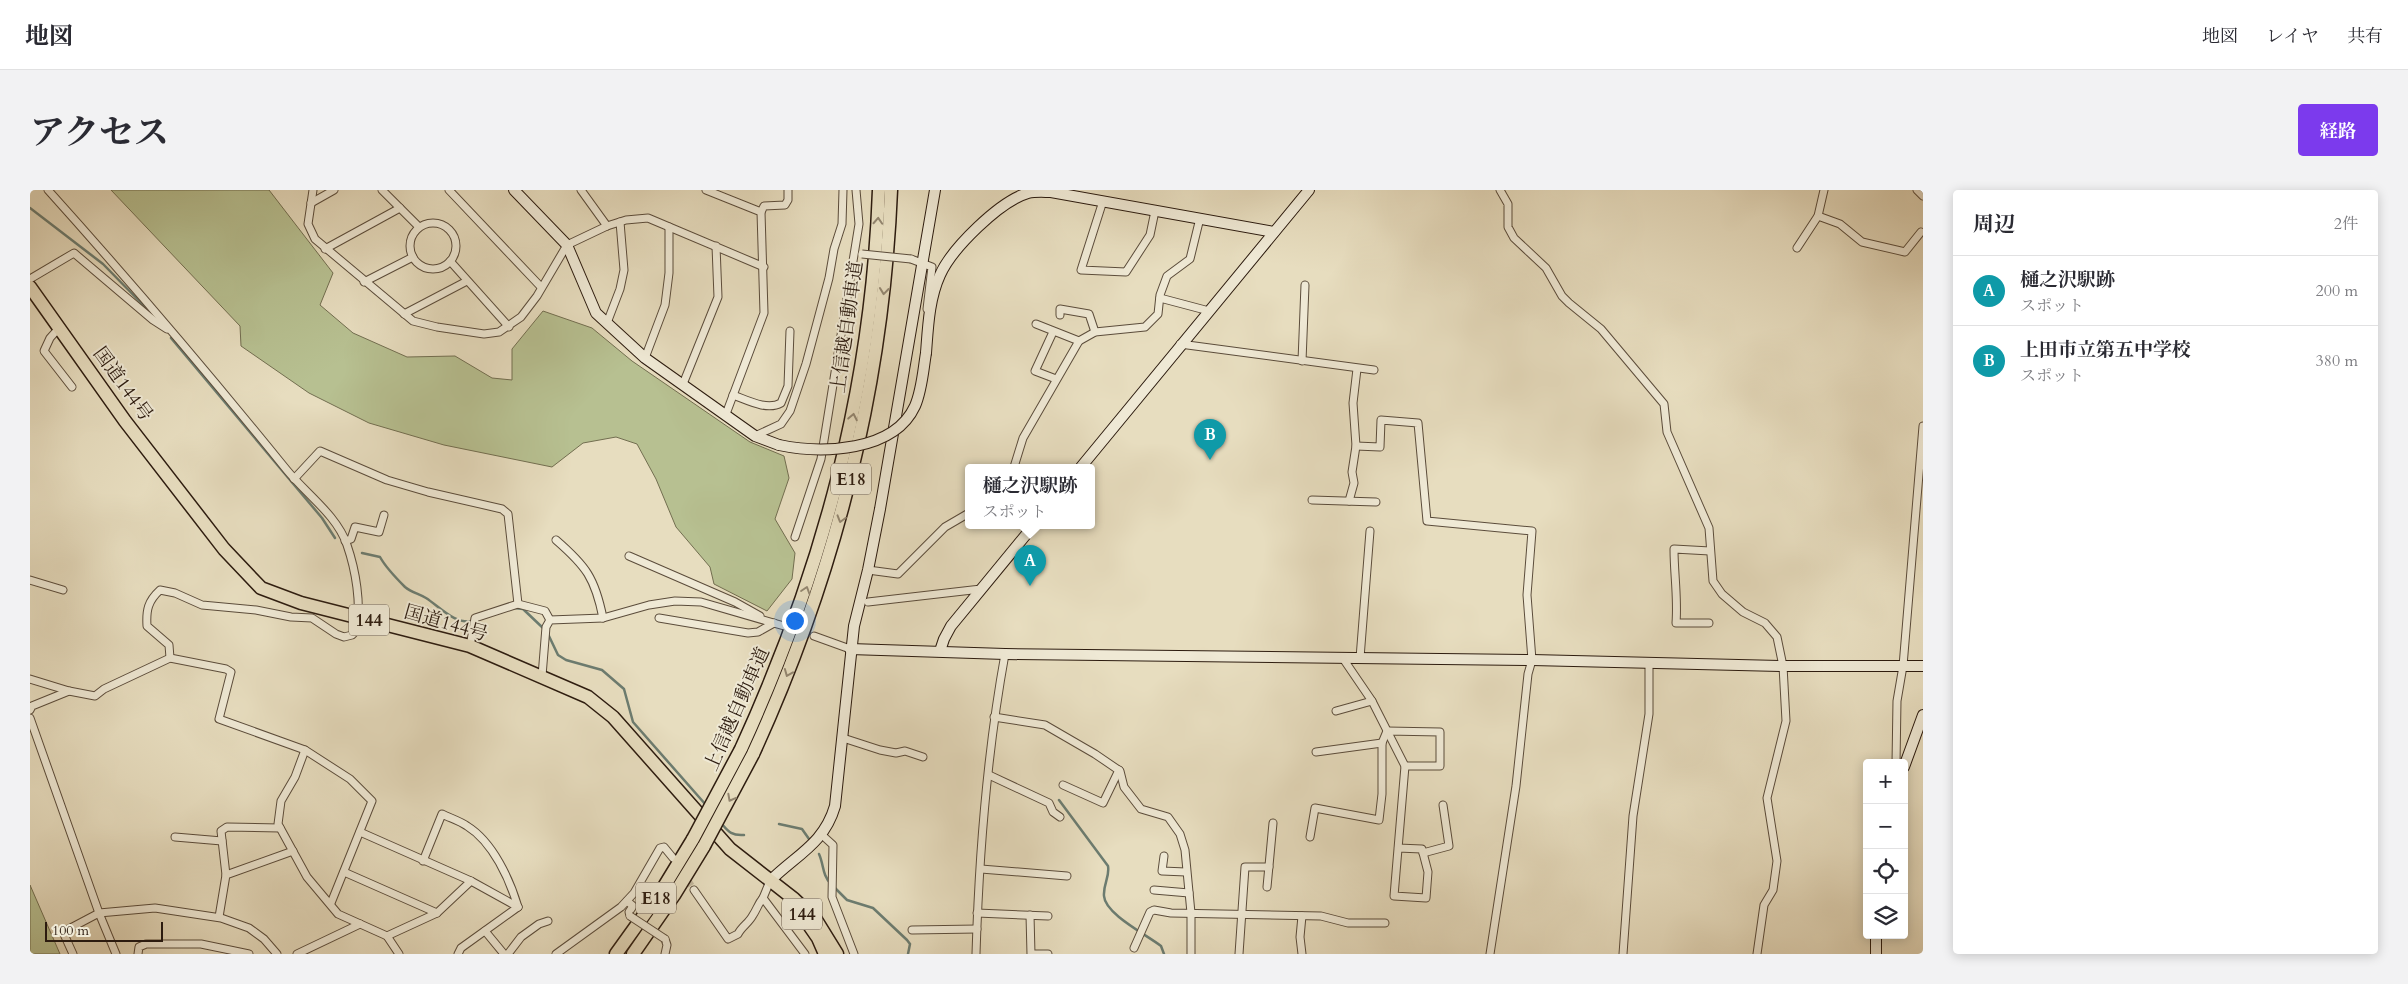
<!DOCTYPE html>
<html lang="ja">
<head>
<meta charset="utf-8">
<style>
  body { margin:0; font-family:Cardo,"Noto Serif JP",serif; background:#f2f2f3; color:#2b2b33 }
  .controls { position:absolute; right:15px; bottom:15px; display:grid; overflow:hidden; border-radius:5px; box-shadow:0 2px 12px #0003 }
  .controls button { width:45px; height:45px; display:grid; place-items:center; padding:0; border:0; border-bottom:1px solid #e1e1e2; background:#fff; color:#2b2b33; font:25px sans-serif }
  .scale { position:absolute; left:15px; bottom:12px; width:118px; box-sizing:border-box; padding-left:5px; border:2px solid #2c1b0f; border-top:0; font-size:14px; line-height:18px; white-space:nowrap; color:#2c1b0f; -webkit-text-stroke:4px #efe9d5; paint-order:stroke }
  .you { position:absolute; left:764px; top:430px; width:18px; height:18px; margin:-12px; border:4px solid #fff; border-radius:50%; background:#1a73e8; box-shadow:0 0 0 8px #1a73e833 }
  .badge { display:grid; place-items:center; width:32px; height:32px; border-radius:50%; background:#7c3aed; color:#fff; font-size:16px; font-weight:700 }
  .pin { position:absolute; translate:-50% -41px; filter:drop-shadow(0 1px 2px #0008) }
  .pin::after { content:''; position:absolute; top:26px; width:18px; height:15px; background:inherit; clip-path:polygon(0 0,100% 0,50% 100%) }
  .popup { position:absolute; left:935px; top:274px; width:130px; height:65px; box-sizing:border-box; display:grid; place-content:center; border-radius:5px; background:#fff; filter:drop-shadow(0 1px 4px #0005); font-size:16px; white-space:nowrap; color:#7c7c81 }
  .popup b { font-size:19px; color:#2b2b33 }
  .popup::after { content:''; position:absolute; left:50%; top:100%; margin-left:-10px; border:10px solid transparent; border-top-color:#fff }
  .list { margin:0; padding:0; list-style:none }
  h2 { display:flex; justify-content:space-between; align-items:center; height:65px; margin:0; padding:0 20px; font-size:21px }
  h2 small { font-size:16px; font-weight:400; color:#7c7c81 }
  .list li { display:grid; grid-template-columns:32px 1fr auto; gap:15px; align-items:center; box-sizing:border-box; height:70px; padding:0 20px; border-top:1px solid #e1e1e2 }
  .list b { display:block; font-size:19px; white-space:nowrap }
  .list p { margin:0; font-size:16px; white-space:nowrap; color:#7c7c81 }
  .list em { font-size:16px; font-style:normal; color:#7c7c81 }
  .icon { flex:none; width:28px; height:28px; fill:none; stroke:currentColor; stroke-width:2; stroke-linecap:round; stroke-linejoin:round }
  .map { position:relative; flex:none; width:1893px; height:764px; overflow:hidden; border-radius:5px }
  header { display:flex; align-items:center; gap:30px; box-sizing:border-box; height:70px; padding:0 25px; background:#fff; border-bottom:1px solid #e1e1e2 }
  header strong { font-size:24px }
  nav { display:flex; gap:28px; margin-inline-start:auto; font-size:18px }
  .intro { display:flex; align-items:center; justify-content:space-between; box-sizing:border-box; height:120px; padding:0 30px }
  h1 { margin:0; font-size:35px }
  .button { padding:12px 22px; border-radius:5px; background:#7c3aed; color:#fff; font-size:18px; font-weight:700 }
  main { display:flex; gap:30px; padding:0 30px }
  aside { flex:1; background:#fff; border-radius:5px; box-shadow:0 2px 12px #0003 }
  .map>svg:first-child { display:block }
  .green { fill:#b7c091; stroke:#726e50 }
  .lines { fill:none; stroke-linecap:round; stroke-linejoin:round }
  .stream { stroke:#6c7c70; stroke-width:2.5 }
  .street-tunnel { stroke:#c2b69c; stroke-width:7; stroke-dasharray:7 3.5; stroke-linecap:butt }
  .street-casing { stroke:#5b4c3b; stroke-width:9 }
  .secondary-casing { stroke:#2c1b0f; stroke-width:12 }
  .highway-casing { stroke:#2c1b0f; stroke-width:15 }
  .street { stroke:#efe9d5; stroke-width:7 }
  .secondary { stroke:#efe9d5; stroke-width:10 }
  .highway { stroke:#e7ddbf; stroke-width:12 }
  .street-bridge-casing { stroke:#5b4c3b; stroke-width:9; stroke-linecap:butt }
  .secondary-bridge-casing { stroke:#2c1b0f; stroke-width:12; stroke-linecap:butt }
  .highway-bridge-casing { stroke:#2c1b0f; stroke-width:15; stroke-linecap:butt }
  .street-bridge { stroke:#efe9d5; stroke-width:7 }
  .secondary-bridge { stroke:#efe9d5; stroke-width:10 }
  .highway-bridge { stroke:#e7ddbf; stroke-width:12 }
  .oneway { stroke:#938670 }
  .labels { text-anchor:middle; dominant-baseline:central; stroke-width:4; stroke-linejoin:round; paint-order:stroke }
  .shield { fill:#efe9d5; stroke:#66594a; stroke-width:1 }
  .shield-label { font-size:18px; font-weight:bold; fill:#2c1b0f }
  .street-label { font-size:19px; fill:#2c1b0f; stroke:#efe9d5 }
</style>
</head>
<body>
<header>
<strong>地図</strong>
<nav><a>地図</a><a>レイヤ</a><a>共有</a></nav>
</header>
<div class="intro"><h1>アクセス</h1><a class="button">経路</a></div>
<main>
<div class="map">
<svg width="1893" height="764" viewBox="0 0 1893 764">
  <rect width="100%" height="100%" fill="#e7ddbf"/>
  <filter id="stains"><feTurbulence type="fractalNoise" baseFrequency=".004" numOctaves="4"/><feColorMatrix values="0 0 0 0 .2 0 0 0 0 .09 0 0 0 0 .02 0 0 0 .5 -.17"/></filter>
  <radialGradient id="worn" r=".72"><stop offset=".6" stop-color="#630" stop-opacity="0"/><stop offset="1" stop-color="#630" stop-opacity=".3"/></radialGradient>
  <g class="green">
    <polygon points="81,0 239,0 303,83 290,115 323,143 377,167 425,166 462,188 482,190 482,159 513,121 562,138 602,171 720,252 754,266 759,288 745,329 765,363 762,389 737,421 684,394 680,377 646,337 626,289 607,254 586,247 553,253 522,277 414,255 339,233 279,203 211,156 210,136"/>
    <polygon points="0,695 30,764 0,764"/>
  </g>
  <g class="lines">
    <g class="stream">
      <polyline points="0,18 73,74 121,123"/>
      <polyline points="141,148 292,328 305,348"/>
      <path d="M 332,363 L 350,367 C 356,378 366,388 375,397 C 381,402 389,404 396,408 C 410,417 425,435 443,431"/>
      <polyline points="484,418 493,419 513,438"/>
      <polyline points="518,444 528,465 536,470 572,480 594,499 603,532 676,615"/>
      <path d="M 1029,610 L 1078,676 C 1080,687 1073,694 1074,706 C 1075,724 1117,745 1131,756 L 1134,764"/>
      <path d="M 691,633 C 698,641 701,646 714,645"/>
      <polyline points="749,634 772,639 779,649"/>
      <path d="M 789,664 C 794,675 792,685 801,694"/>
      <polyline points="805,698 817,710 843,718 877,750 880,754 878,764"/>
    </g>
    <polyline class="street-tunnel" points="646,672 664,700"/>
    <defs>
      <g id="street">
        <path d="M 18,0 C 100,91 179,184 256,279 C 275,303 307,325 317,355 C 326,381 331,413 327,440 L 322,445 L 314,447 L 306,444 L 282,428 L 261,427 L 226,420 L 172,415 L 145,403 L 130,400 C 118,411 116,420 117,436 L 139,455 L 140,468"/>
        <polyline points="283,0 278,34 285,49 383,131 407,137 454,144 469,142 491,127 507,106 537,55 577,36 596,30 618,28 734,77"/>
        <polyline points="352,0 389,37"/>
        <polyline points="419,0 511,97"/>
        <polyline points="551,0 577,36"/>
        <polyline points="676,0 731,22 734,123 696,224"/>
        <polyline points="1470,0 1478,14 1478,37 1484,48 1516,78 1532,106 1539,113 1571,139 1634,214 1637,242 1679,338 1683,391 1692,404 1713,422 1735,433 1747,447 1753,476 1756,531 1737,608 1747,671 1743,700 1734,715 1727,764"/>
        <polyline points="1887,0 1893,6"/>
        <polyline points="1073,11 1051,80 1096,82 1120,45 1125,21"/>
        <polyline points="281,13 304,0"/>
        <polyline points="731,22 734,16 755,15 758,10 758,0"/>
        <polyline points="1788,26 1810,34 1832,52 1875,62 1891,42"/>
        <circle cx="403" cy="56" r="23"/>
        <polyline points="1767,58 1788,26 1794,0"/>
        <polyline points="295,59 370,18"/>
        <polyline points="881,69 902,77 897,119"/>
        <polyline points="420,71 479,137"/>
        <polyline points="0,89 44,63 123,130 137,139"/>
        <polyline points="334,92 383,67"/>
        <polyline points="1130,108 1179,121"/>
        <polyline points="374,124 437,91"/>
        <polyline points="1030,125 1030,119 1059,124 1065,142"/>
        <polyline points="577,133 590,99 594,80 590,32"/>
        <polyline points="1006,134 1049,151"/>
        <polyline points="29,138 20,148 14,161 42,197"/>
        <polyline points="1023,142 1005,181 1026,189"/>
        <polyline points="1150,154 1344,180"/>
        <polyline points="615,168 635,115 639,83 639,37"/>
        <polyline points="1272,171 1275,95"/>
        <polyline points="653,194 688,107 686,56"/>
        <path d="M 703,205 C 717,210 737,221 751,213 L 758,196 L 760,141"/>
        <polyline points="725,246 751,234 760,221 776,174 799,88 804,59 812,34 813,0"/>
        <polyline points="1326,256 1350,257 1351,230 1388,233 1397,331 1502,341 1497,405 1502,470 1498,484 1486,596 1460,764"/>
        <polyline points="984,277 993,248 1049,151 1065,142 1115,137 1128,124 1130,105 1137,86 1160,69 1170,28"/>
        <polyline points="264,289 290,261 357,290 398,302 472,319 478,324 488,414"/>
        <polyline points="1282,310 1346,312"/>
        <polyline points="1319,311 1324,293 1322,282 1326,256 1323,213 1327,179"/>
        <polyline points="765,347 791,269 829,34 826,0"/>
        <path d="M 526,350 C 556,376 565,388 573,428"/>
        <polyline points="315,351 321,349 325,337 349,342 354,325"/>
        <polyline points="599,366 705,412 730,426"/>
        <polyline points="838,380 868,384 915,337 939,323"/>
        <polyline points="0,390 33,400"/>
        <polyline points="838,412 951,399"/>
        <polyline points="629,428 718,443 728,442 744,433"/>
        <path d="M 1679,433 L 1646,433 C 1648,408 1644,384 1644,359 L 1680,361"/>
        <polyline points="784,446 820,459"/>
        <polyline points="440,456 445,428 488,414 515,421 520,430"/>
        <polyline points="1312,467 1342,511 1375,576 1364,706 1396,708 1398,682 1392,659 1368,658"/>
        <polyline points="1330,468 1340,341"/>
        <polyline points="512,486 516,437 520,430 573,428 619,415 645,411 671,412 754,436"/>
        <polyline points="0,489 39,501 65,506 74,499 140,468 196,479 201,482 189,529 275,560 320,589 342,611 301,713"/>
        <polyline points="0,520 2,516 39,501"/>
        <polyline points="1306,521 1342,511"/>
        <polyline points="964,527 1015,535 1065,564 1090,581 1094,597 1111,619 1138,627 1150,644 1155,660 1161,723 1161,764"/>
        <polyline points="0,528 69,723 86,764"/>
        <polyline points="813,548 850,560 866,563 875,561 893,567"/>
        <polyline points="275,560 265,587 251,611 248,634 277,687 308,724 357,746 369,764"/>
        <polyline points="1286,562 1352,553"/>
        <polyline points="1866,573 1867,511 1873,476 1893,236"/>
        <polyline points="959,585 1019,613 1023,622 1030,627"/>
        <polyline points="1033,595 1073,613 1089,580"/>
        <polyline points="330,642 441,691 488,717"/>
        <polyline points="792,645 803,655 802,707 824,764"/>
        <polyline points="145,647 192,651"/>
        <polyline points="1280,647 1285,618 1349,630 1352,604 1352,553 1357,541 1410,542 1410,576 1375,576"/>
        <polyline points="1393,663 1419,656 1413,615"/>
        <polyline points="1134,666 1132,681 1156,682"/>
        <path d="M 393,671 L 412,624 C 420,628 430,631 437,636 C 463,652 480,690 488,717"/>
        <polyline points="951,679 1037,686"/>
        <polyline points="314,682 407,723"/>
        <polyline points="196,685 191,641 197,637 250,638"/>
        <polyline points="740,691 733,708 775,764"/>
        <polyline points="1237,697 1243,633"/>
        <path d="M 664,700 L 698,749 L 708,744 C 712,736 719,733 723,725 C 727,719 728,714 733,708"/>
        <polyline points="1124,700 1159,703"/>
        <polyline points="597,711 603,716 599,722 600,726"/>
        <polyline points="947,723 1018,726"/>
        <polyline points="1000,725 1001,764 1018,764"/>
        <polyline points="1272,726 1270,747 1272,764"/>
        <polyline points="189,727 196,685 263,661"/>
        <polyline points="882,740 947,739"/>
        <polyline points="455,741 474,764"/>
        <polyline points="357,746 407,723 441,691"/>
        <polyline points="1104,758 1120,722 1124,720 1141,723 1291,726 1318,733 1355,733"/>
        <polyline points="43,764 33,742 69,723 125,718 191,728 219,738 234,749 247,764"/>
        <polyline points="108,764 109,757 116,754 171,754 219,764"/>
        <polyline points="267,764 330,734"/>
        <polyline points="428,764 431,758 488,717"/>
        <polyline points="478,764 491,747 509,734 518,731"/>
        <polyline points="526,764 591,717 604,703 630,658 634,657 643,668"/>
        <polyline points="635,764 637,755 635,749"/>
        <path d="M 946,764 C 949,664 957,563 975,464"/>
        <polyline points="1209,764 1215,677 1239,677"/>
        <polyline points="1593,764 1603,626 1619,524 1619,473"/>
      </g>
      <g id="secondary">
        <polyline points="484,0 537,55 566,123 615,168 725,246 749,255"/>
        <path d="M 896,163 C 898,137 899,109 910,85 C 922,58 970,11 998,3 C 1006,1 1014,2 1021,2 L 1244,42"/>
        <polyline points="1051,277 1279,0"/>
        <polyline points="820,459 975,464 1502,470 1753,476 1893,476"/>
        <polyline points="910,461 914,449 921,436 1004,335"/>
        <polyline points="1874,577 1893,525"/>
        <path d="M 740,691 C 766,665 794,654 805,616 L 824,436 L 838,380 L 850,319 L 905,0"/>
        <polyline points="1846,764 1846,745"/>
      </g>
      <g id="highway">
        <polyline points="0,97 95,231 194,359 231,398 271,413 440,456 558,507 583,527 700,659 764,709 786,730 807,764"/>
        <path d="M 711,559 C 793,380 842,197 849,0"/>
        <path d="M 723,564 C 805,385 853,197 861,0"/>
        <polyline points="770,722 788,748 795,764"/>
        <polyline points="586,764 632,700 663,649"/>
        <polyline points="603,764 644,705 674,656"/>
      </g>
    </defs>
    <use href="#street" class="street-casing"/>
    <use href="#secondary" class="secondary-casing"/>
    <use href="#highway" class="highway-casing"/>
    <use href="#street" class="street"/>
    <use href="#secondary" class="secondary"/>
    <use href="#highway" class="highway"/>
    <defs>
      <g id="street-bridge">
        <polyline points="832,64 881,69"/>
        <polyline points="600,726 635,749"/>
      </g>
      <path id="secondary-bridge" d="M 749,255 C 792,264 864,262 885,216 C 892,200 893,181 896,163"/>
      <g id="highway-bridge">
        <polyline points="663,649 711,559"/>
        <polyline points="674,656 723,564"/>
      </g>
    </defs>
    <use href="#street-bridge" class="street-bridge-casing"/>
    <use href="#secondary-bridge" class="secondary-bridge-casing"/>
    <use href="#highway-bridge" class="highway-bridge-casing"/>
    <use href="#street-bridge" class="street-bridge"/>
    <use href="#secondary-bridge" class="secondary-bridge"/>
    <use href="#highway-bridge" class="highway-bridge"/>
  </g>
  <defs><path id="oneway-chevron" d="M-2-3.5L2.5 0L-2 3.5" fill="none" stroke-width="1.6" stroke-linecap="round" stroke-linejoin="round" transform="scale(1.25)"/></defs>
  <g class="oneway">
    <use href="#oneway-chevron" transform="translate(848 31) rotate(-87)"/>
    <use href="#oneway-chevron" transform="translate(854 101) rotate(96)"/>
    <use href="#oneway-chevron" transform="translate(823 227) rotate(-79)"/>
    <use href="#oneway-chevron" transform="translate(811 329) rotate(106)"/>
    <use href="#oneway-chevron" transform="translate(776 400) rotate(-72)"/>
    <use href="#oneway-chevron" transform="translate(758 483) rotate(112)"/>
    <use href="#oneway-chevron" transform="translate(701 608) rotate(118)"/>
  </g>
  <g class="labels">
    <g class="shield">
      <rect x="801" y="273.5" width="40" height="31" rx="4"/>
      <rect x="319" y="414.5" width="40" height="31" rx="4"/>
      <rect x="606" y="692.5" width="40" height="31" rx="4"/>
      <rect x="752" y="708.5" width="40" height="31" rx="4"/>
    </g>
    <g class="shield-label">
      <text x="821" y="289">E18</text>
      <text x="339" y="430">144</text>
      <text x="626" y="708">E18</text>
      <text x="772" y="724">144</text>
    </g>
    <g class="street-label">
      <text transform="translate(817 137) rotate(-82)">上信越自動車道</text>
      <text transform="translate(93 194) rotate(54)">国道144号</text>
      <text transform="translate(416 433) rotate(16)">国道144号</text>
      <text transform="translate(707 519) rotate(-66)">上信越自動車道</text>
    </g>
  </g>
  <rect width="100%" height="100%" filter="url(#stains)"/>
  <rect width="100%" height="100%" fill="url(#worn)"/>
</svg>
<div class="controls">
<button>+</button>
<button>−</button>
<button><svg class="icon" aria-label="locate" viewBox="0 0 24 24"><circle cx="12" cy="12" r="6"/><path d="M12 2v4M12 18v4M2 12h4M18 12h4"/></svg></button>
<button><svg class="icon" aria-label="layers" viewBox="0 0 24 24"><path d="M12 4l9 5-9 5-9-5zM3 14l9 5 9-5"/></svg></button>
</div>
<div class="scale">100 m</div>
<div class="you"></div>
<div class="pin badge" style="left:1000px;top:396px;background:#0f9aa8">A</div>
<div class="popup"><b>樋之沢駅跡</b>スポット</div>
<div class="pin badge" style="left:1180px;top:270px;background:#0f9aa8">B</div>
</div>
<aside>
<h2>周辺<small>2件</small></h2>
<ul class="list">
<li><span class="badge" style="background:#0f9aa8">A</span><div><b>樋之沢駅跡</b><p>スポット</p></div><em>200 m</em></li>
<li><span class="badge" style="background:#0f9aa8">B</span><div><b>上田市立第五中学校</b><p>スポット</p></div><em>380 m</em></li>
</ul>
</aside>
</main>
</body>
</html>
